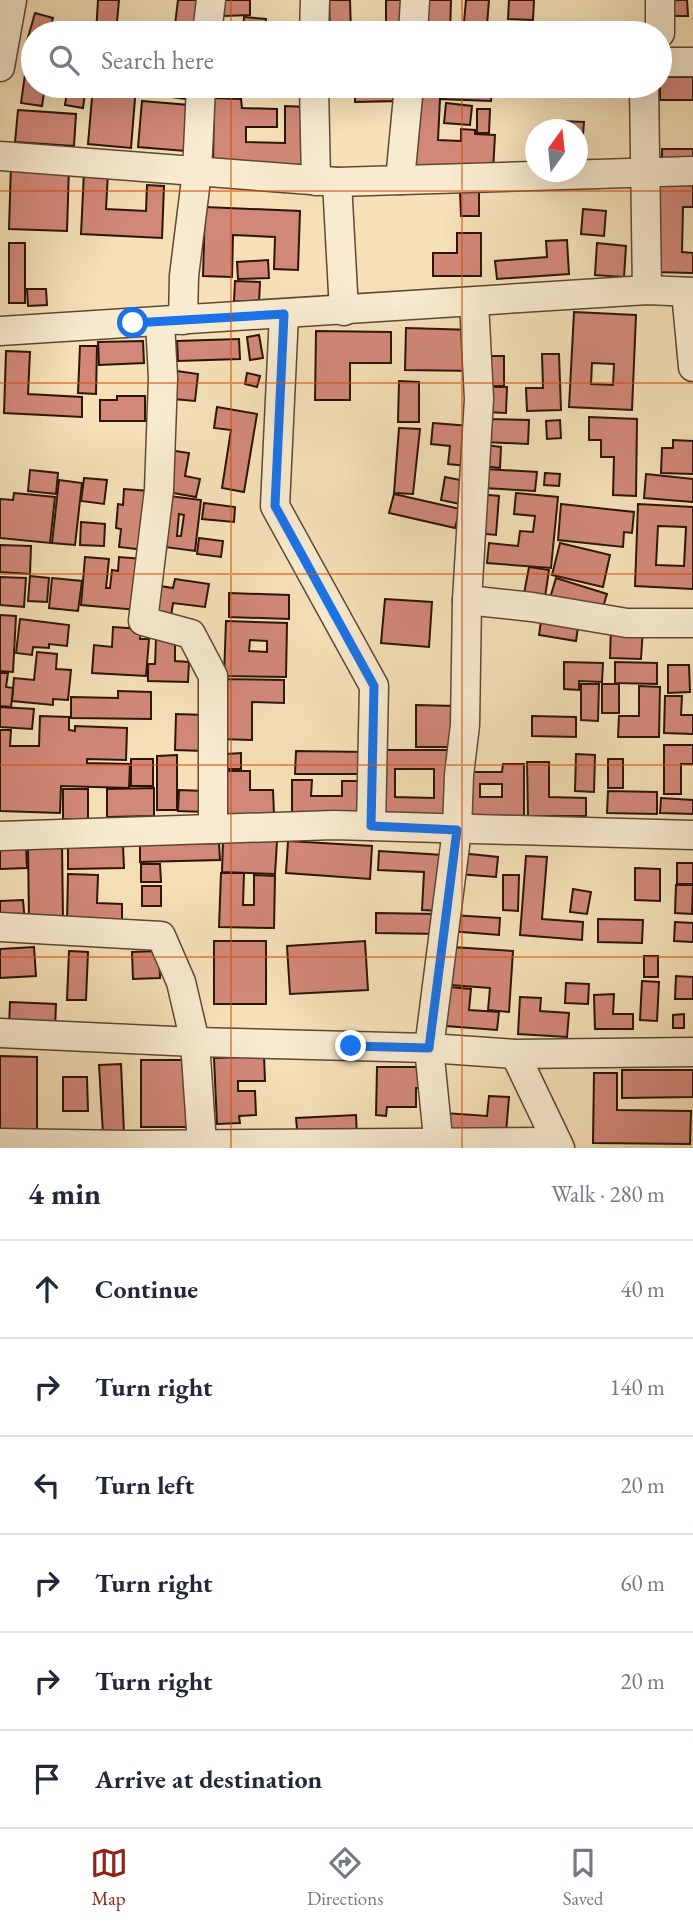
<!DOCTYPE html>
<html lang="en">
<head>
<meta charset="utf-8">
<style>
  body { margin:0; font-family:"EB Garamond",serif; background:#f6f6f7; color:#1f2937 }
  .compass { position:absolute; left:525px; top:119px; width:63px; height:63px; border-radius:50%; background:#fff; box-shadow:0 7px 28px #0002; rotate:15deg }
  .stop { position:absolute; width:21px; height:21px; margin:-16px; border:5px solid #1a73e8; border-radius:50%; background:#fff }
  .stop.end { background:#1a73e8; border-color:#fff; box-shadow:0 2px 7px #0008 }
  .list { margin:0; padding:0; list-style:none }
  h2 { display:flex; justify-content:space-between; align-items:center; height:91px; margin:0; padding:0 28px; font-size:30px }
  h2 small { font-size:23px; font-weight:400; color:#747a83 }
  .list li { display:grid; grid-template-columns:46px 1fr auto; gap:21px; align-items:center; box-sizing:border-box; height:98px; padding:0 28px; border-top:2px solid #e0e1e3 }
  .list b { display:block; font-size:26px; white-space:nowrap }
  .list em { font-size:23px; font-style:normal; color:#747a83 }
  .icon { flex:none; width:38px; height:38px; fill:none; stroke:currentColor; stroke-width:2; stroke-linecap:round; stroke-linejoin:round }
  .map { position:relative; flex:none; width:693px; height:1148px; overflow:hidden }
  .search { position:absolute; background:#fff; box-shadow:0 7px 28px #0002; left:21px; right:21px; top:21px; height:77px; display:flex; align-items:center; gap:18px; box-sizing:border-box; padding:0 24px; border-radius:38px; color:#747a83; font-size:26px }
  .sheet { height:679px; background:#fff }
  nav { display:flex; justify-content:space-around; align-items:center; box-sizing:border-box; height:98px; border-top:2px solid #e0e1e3; background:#fff; font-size:19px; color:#747a83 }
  nav a { display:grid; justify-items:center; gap:4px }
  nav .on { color:#8f2418 }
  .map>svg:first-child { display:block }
  .building { fill:#d28879; stroke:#2c1507; stroke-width:2; fill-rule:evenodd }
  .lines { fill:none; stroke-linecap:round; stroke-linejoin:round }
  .street-casing { stroke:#5e4833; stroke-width:31 }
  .street { stroke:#f8ebd0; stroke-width:28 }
  .route { stroke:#1a73e8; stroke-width:9 }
  .grid { fill:none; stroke:#d5520c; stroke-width:2; stroke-opacity:0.55 }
</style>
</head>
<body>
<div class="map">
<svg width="693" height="1148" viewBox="0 0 693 1148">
  <rect width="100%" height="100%" fill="#f5e0b7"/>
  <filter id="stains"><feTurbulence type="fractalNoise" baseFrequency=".00286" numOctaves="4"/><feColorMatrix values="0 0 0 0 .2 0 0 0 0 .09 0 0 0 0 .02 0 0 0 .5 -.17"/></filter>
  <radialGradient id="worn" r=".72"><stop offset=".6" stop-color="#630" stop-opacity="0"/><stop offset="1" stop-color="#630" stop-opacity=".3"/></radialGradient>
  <g class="building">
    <polygon points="98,0 119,0 116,33 96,33"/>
    <polygon points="178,0 202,0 198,33 174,33"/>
    <polygon points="224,0 250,0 250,15 224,16"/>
    <polygon points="329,0 350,0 351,32 386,32 386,0 404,0 404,33 330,33"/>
    <polygon points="422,0 451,0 450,33 420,33"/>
    <polygon points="466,0 489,0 487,25 464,22"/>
    <polygon points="509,0 534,0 533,20 508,19"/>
    <polygon points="666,0 687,0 688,16 667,16"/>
    <polygon points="35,13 53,18 49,33 33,33 33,42 27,41"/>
    <polygon points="244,17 266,19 265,33 243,33"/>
    <polygon points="72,24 90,29 89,33 70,33"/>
    <polygon points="651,24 652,33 597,33 597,27"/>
    <polygon points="150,27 167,29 166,33 149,33"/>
    <polygon points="589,29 589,33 564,33 564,30"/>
    <polygon points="28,53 33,54 33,86 45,86 42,106 21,103"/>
    <rect x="660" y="77" width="33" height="23"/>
    <polygon points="68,86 86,86 83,108 65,105"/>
    <polygon points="93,86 136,86 131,148 88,144"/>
    <polygon points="141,86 188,86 187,99 140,93"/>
    <polygon points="355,86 400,86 400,101 355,102"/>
    <polygon points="416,86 492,86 491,101 440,99 438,140 461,141 461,129 475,130 475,134 495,135 493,171 413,168"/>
    <polygon points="214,98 241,99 242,108 277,109 277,127 246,127 246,142 285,143 285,106 307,107 307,169 213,167"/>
    <polygon points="142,101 189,105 185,151 138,147"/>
    <polygon points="446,103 472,106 470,125 444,123"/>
    <polygon points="477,109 490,109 489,133 477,133"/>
    <polygon points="18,110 76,114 74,146 15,142"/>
    <polygon points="561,121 584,122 580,173 578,172 578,130 560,130"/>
    <rect x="662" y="149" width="31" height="21"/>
    <polygon points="11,164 69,166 67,231 9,229"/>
    <polygon points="84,172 108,173 106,209 146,211 147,185 164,186 162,238 81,234"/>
    <polygon points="657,184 693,185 693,207 683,207 682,252 693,253 693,273 655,272"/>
    <polygon points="460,192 479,192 479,216 461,216"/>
    <polygon points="205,207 300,211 298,270 274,269 275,237 233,235 232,277 203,276"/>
    <polygon points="583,209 606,211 604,236 581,234"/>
    <polygon points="457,233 481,233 481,276 433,276 433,253 457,253"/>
    <polygon points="567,240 569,274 497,279 495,261 547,257 546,241"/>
    <rect x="9" y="243" width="16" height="60"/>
    <polygon points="597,243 626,246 624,277 595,275"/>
    <polygon points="268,260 269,278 238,279 237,262"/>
    <polygon points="235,281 260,282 259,302 234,301"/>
    <polygon points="27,289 46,289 47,305 28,306"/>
    <path d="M 574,312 L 636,315 L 632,410 L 569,407 ZM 592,363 L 614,364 L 613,385 L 591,384 Z"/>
    <polygon points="406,328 474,330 474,371 405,370"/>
    <polygon points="316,331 391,332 391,363 350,363 350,400 315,400"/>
    <polygon points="259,335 263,358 250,360 247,337"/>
    <polygon points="239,339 240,359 178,361 177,341"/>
    <polygon points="143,341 144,363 99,365 98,342"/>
    <polygon points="80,346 97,346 96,394 78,393"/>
    <polygon points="6,351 30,352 28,394 82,397 82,417 4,413"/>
    <polygon points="542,354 559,354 561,410 527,411 526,388 543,388"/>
    <rect x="488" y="356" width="16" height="30"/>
    <polygon points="177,371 198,374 195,401 174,399"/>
    <polygon points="247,373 260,376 257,387 245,384"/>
    <polygon points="399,381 419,382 419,422 398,422"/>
    <polygon points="488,387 507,387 506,413 487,412"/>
    <polygon points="117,396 145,396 145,421 100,421 100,400 117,400"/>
    <polygon points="217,407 257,414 244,492 222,488 231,430 214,428"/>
    <polygon points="589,417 637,419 636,496 613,495 614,457 601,457 601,440 589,440"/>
    <polygon points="486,419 529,420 528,444 485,442"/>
    <polygon points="560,420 561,438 547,439 546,421"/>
    <polygon points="433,423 470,426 467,466 448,464 450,446 431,444"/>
    <polygon points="399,428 420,429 413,494 394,493"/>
    <polygon points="673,440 693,441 693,474 661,473 662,448 673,448"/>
    <polygon points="485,445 501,447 500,468 484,466"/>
    <polygon points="169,450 189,453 185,476 200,479 196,497 162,491"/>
    <polygon points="485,469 537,472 535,491 484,488"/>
    <polygon points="30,470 58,473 56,494 28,491"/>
    <polygon points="545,473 560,474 559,486 544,485"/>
    <polygon points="646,474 693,479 693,502 644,498"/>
    <polygon points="445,477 465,481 460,504 441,500"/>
    <polygon points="84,478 107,480 104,504 81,501"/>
    <polygon points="59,480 82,483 75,545 52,543"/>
    <polygon points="124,489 150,491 144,550 119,547 121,529 116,528 118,504 123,505"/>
    <polygon points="14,493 55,497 50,543 0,538 0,499 13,500"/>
    <polygon points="516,493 558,497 551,568 487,563 489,543 518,546 520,531 533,532 535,516 514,514"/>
    <polygon points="394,494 460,509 455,528 389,513"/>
    <polygon points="479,494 499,496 496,535 476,533"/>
    <path d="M 162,495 L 201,500 L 195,551 L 157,546 ZM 179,514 L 184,515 L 181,536 L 177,536 Z"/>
    <polygon points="204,503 235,507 234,522 202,519"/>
    <polygon points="561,504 634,512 632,533 624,532 623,547 558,540"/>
    <path d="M 638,504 L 693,507 L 693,589 L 635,586 ZM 658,526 L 686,527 L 684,566 L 656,565 Z"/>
    <polygon points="81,522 105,524 104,546 80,545"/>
    <polygon points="199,538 223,541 221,557 197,554"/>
    <polygon points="560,543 610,555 603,587 552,575"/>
    <polygon points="0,545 31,546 30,574 0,572"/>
    <polygon points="85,557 109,559 106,588 110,588 112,570 118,571 119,557 143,559 138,610 81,605"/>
    <polygon points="529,567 549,570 545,597 524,594"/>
    <polygon points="30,576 49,578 47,602 28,601"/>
    <polygon points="0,577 26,578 24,607 0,605"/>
    <polygon points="52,578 82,581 78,611 49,608"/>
    <polygon points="556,578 607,594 601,614 550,598"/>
    <polygon points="175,579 209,584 205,607 173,603 171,616 149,613 154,585 173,588"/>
    <polygon points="229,593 289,595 289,619 229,617"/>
    <polygon points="385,599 432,602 429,647 381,643"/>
    <polygon points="542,614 579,620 576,641 539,635"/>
    <polygon points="0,615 16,616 13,672 0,671"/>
    <polygon points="20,619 69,625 67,646 49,644 49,648 33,647 32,655 16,653"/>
    <path d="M 226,621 L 287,623 L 286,677 L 224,676 ZM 250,640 L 267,641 L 267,652 L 249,651 Z"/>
    <polygon points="113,627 141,629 140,639 149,639 146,676 92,673 94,645 112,647"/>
    <polygon points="611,627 643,628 641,659 610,658"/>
    <polygon points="156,638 175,639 175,661 189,662 188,682 148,681 148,664 155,664"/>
    <polygon points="37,652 57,654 56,669 71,670 68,700 53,699 53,705 12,701 14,678 34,680"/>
    <polygon points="564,662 603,663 602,682 579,681 579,690 564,689"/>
    <polygon points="615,662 657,663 657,684 615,683"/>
    <polygon points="668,665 689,665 690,692 668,693"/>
    <polygon points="0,673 8,673 6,687 13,688 11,707 0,706"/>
    <polygon points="218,679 284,680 284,703 252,702 252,740 218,739"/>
    <polygon points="581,684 599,684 598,721 581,720"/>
    <rect x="602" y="684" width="17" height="29"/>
    <polygon points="639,686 660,687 659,737 618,737 619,716 639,716"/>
    <polygon points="118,691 151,692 151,719 71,718 71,697 118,698"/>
    <polygon points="665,696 682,696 681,715 693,715 693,734 664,733"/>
    <polygon points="416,705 456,706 455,747 416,747"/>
    <polygon points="0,707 34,709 32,729 0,727"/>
    <polygon points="176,714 205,715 204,751 175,750"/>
    <polygon points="40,716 69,717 69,730 75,731 75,726 127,728 126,760 87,759 87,763 130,764 129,788 61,786 60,813 0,811 0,730 11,730 10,746 39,746"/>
    <polygon points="532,716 576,717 576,737 532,736"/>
    <polygon points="664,745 693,745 693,764 681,764 681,794 664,794"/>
    <path d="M 379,750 L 454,750 L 454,819 L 379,819 ZM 395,769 L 434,769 L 434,798 L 395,797 Z"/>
    <polygon points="296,751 367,752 367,774 295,774"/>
    <polygon points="241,753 241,769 227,769 227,754"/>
    <polygon points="576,754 595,755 594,792 575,791"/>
    <polygon points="177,755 177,810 157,810 157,756"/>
    <rect x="131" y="759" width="22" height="27"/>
    <rect x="608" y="759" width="15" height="29"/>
    <polygon points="527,762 549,762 549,797 586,798 586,816 528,816"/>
    <path d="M 503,764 L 524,764 L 524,816 L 460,815 L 464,772 L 502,772 ZM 480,784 L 502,784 L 502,797 L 480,797 Z"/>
    <polygon points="225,771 250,771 250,790 273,790 274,814 225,815"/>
    <polygon points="292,780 312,780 311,796 342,796 342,781 363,781 363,816 292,815"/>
    <polygon points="154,788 154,816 107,817 107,789"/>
    <rect x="63" y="789" width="25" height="30"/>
    <polygon points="179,790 205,791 205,812 178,811"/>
    <polygon points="608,791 657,792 657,814 607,813"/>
    <polygon points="661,798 693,800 693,814 660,813"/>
    <polygon points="223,839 277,841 275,874 222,872"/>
    <polygon points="288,841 372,846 370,879 286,873"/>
    <polygon points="219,843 220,860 140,862 140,844"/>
    <polygon points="62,844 63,920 29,921 28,845"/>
    <polygon points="26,845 27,868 0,869 0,846"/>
    <polygon points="123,845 124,868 68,869 68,846"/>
    <polygon points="379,851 443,855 440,911 422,910 424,872 378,870"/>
    <polygon points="460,853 498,857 496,877 458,874"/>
    <polygon points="526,856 547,857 542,919 583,922 582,940 520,935"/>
    <rect x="677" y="863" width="16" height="21"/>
    <polygon points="141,864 160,864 161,882 141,882"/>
    <polygon points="635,868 660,869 660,901 635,900"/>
    <polygon points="221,873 244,873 243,905 254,905 254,875 275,876 274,928 219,927"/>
    <polygon points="68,874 98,875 97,903 122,904 122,923 67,922"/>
    <polygon points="503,875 519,875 518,911 503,910"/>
    <polygon points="676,885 693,885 692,914 675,913"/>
    <rect x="142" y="886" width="19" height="20"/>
    <polygon points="573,889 591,892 587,914 570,912"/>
    <polygon points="23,900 25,923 0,924 0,901"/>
    <polygon points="376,913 440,914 440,934 376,933"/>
    <polygon points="451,915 500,918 499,935 450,931"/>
    <polygon points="598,919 643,920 642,943 598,942"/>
    <polygon points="675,922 693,923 693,942 674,941"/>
    <rect x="214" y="941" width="52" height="63"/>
    <polygon points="365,941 368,990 290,994 287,946"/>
    <polygon points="34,947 36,976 0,978 0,949"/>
    <polygon points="452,947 513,951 509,1012 488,1010 490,988 450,985"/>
    <polygon points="69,951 88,952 86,1000 67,1000"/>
    <polygon points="159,951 160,978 133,979 132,952"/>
    <rect x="644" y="956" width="14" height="21"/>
    <polygon points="676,976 693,977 693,999 675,999"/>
    <polygon points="642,981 659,982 657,1021 640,1020"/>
    <polygon points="566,983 589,984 588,1004 565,1003"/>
    <polygon points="449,987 471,989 469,1010 499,1012 497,1030 446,1026"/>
    <polygon points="614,994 613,1014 633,1014 633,1029 595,1029 594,995"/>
    <polygon points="520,997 541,998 540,1011 569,1013 567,1037 518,1034"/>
    <polygon points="10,1002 56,1004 55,1029 9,1027"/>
    <polygon points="684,1014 684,1028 673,1028 673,1015"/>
    <polygon points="0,1056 37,1057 37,1137 0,1137"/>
    <polygon points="264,1056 265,1081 238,1081 238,1091 255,1091 256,1115 239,1116 240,1123 217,1124 214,1058"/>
    <polygon points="141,1060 186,1060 187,1127 141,1127"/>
    <polygon points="121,1064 124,1133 103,1134 99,1065"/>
    <polygon points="377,1067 428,1067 428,1088 416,1088 416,1107 387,1107 386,1116 376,1115"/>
    <polygon points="622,1070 693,1070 693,1097 622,1098"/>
    <polygon points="594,1073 617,1073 617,1110 691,1111 690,1144 593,1143"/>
    <polygon points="63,1077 87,1077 88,1111 63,1111"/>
    <polygon points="489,1096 509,1097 506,1133 444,1129 445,1113 487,1116"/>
    <polygon points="356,1115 357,1137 298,1139 296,1118"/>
  </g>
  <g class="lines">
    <defs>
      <g id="street">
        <polyline points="207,33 211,0"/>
        <polyline points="314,33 315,0"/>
        <polyline points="413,33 415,0"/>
        <polyline points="660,33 660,0"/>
        <polyline points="660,62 693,62"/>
        <polyline points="0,67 12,0"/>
        <polyline points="314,86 316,181"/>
        <polyline points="644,86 647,290"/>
        <polyline points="0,156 337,182 693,171"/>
        <polyline points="400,180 409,86"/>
        <polyline points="337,182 344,311"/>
        <polyline points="686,292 693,367"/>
        <polyline points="284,314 275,506 374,686 371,826"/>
        <polyline points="183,320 184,276 197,172 201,86"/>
        <polyline points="160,322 163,378 159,490 143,621 191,634 213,676 213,829"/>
        <polyline points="0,331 647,290 693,292"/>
        <polyline points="467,600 532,607 627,623 693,623"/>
        <polyline points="0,836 334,825 693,835"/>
        <polyline points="0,927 161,936 181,982 195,1042 202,1144"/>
        <polyline points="0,1033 195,1042 429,1048 515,1054 693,1052"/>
        <polyline points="515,1054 560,1148"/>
        <polyline points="0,1143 128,1145 557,1142"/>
        <polyline points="439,1148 429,1048 457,830 459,775 465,725 467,600 479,399 474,302"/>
      </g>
    </defs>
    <use href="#street" class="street-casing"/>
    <use href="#street" class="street"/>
  </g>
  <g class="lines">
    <polyline class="route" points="133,323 284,314 275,506 374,686 371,826 457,830 429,1048 351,1046"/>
  </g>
  <path class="grid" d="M 231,0 L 231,33M 462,0 L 462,33M 231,86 L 231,1148M 462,86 L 462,1148M 0,191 L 693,191M 0,383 L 693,383M 0,574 L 693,574M 0,765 L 693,765M 0,957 L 693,957"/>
  <rect width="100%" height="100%" filter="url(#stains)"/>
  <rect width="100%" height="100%" fill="url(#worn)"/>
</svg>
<svg class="compass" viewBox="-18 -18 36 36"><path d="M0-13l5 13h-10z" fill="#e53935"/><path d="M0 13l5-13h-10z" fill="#747a83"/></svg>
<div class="stop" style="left:133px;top:323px"></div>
<div class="stop end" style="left:351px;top:1046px"></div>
<div class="search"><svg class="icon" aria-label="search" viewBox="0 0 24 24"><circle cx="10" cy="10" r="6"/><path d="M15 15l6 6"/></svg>Search here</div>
</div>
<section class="sheet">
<h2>4 min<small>Walk · 280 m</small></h2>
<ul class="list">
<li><svg class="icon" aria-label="ahead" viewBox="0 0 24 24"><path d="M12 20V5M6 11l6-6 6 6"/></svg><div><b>Continue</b></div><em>40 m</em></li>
<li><svg class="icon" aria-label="right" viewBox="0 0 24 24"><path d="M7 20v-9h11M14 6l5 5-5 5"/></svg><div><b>Turn right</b></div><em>140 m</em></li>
<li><svg class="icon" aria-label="left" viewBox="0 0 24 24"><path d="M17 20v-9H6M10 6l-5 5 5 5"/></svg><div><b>Turn left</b></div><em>20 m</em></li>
<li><svg class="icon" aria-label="right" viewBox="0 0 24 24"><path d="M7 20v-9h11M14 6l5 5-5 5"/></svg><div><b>Turn right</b></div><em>60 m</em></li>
<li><svg class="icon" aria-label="right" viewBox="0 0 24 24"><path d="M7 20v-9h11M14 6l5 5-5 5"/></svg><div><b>Turn right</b></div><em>20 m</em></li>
<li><svg class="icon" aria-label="arrive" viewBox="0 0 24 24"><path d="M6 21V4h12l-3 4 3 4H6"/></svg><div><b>Arrive at destination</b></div></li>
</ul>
</section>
<nav>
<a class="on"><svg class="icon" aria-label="map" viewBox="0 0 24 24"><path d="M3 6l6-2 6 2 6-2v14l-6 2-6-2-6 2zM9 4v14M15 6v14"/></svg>Map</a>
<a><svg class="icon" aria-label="directions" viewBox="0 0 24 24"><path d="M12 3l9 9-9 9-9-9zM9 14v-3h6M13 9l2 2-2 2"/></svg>Directions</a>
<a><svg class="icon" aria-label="saved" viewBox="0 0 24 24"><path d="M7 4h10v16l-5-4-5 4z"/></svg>Saved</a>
</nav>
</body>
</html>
